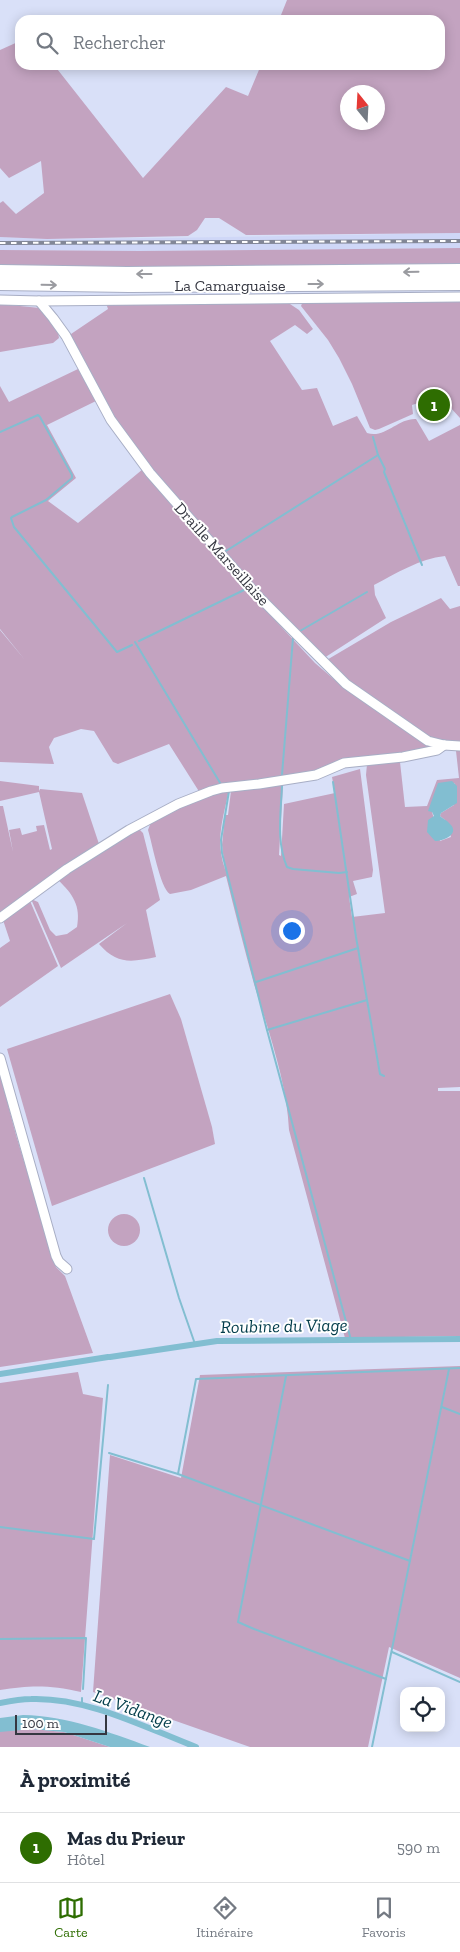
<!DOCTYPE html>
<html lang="fr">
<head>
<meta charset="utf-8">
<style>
  body { margin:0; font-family:"Zilla Slab",serif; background:#f6f6f7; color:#1f2937 }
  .controls { position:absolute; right:15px; bottom:15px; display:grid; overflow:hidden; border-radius:10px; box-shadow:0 2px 12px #0003 }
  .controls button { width:45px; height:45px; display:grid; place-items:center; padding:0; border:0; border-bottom:1px solid #e0e1e3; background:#fff; color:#1f2937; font:25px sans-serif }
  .compass { position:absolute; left:340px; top:85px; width:45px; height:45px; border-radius:50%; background:#fff; box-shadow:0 2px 12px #0003; rotate:342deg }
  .scale { position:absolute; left:15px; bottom:12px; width:92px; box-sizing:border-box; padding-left:5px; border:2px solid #353741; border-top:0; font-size:14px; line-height:18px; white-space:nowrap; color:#353741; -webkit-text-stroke:4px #fff; paint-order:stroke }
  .you { position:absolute; left:291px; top:930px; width:18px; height:18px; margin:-12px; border:4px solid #fff; border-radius:50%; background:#1a73e8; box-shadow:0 0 0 8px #1a73e833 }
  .badge { display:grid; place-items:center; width:32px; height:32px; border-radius:50%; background:#2e6d01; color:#fff; font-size:16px; font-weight:700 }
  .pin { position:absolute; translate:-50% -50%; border:2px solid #fff; box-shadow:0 1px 5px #0006 }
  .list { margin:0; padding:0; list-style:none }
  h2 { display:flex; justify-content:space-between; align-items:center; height:65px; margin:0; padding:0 20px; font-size:21px }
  h2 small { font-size:16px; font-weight:400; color:#747a83 }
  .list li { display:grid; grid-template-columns:32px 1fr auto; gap:15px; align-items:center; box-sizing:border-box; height:70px; padding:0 20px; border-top:1px solid #e0e1e3 }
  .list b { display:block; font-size:19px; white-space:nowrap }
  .list p { margin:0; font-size:16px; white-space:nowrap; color:#747a83 }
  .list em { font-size:16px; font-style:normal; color:#747a83 }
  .icon { flex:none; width:28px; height:28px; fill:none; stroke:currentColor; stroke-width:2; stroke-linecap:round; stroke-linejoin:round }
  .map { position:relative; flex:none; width:460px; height:1747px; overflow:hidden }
  .search { position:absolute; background:#fff; box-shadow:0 2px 12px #0003; left:15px; right:15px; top:15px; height:55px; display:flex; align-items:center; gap:12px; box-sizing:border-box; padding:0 18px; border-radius:15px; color:#747a83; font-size:19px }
  .sheet { height:135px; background:#fff }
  nav { display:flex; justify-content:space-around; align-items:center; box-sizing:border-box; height:70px; border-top:1px solid #e0e1e3; background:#fff; font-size:14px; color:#747a83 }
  nav a { display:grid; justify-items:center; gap:2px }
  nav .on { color:#2e6d01 }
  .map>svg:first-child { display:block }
  .built { fill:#cfd7f7 }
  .green { fill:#c3a3c0; fill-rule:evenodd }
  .water { fill:#82bed1 }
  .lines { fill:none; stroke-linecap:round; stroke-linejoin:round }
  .stream { stroke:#82bed1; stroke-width:2 }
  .canal { stroke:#82bed1; stroke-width:6 }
  .minor-casing { stroke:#a8aec5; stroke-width:11 }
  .highway-casing { stroke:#a8aec5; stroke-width:16 }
  .minor { stroke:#fff; stroke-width:9 }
  .highway { stroke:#fff; stroke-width:14 }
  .rail-casing { stroke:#828797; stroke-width:4 }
  .rail { stroke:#fff; stroke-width:2; stroke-dasharray:5.5; stroke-linecap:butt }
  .oneway { stroke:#9a9ba0 }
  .labels { text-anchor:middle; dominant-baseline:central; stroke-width:4; stroke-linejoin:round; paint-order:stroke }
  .street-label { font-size:16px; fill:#353741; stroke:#fff }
  .water-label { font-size:18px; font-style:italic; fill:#033d4b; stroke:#fff }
</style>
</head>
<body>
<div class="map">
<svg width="460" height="1747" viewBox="0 0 460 1747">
  <rect width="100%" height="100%" fill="#d9e0f8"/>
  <polygon class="built" points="460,233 460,248 140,251 0,250 0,237 47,239 161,238"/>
  <g class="green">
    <path d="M 287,0 L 460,0 L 460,233 L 246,235 L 219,218 L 205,218 L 197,230 L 188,236 L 47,239 L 0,237 L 0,203 L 3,201 L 16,214 L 44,193 L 41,161 L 9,178 L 0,168 L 0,50 L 20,41 L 20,65 L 54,65 L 143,178 L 226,87 L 248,96 L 261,65 L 440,65 L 440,20 L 279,20 ZM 348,92 L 378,92 L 378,122 L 348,122 Z"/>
    <polygon points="460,248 460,264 134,267 0,265 0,250 140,251"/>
    <polygon points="303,301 460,302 460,418 440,396 412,405 413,414 379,429 375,430 370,428 352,384 339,358 328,340 301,306"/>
    <path d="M 106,303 L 290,304 L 299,310 L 313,329 L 307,334 L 295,325 L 270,341 L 302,390 L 317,388 L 333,426 L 357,416 L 367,433 C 385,439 398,418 416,419 L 429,441 L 460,425 L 460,586 L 458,586 L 445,556 C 419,559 397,573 374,585 L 375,595 L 386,618 L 324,658 L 274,608 L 181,506 L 121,432 L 70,338 L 71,334 L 108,309 Z"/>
    <polygon points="0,304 40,308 58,332 59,338 53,343 0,352"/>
    <path d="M 78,369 L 96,401 L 47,425 L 76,478 L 48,501 L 78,523 L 143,469 L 245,588 L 315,663 L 344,688 L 432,744 L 433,748 C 393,756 353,765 313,772 C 274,779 237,779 200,793 L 169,744 L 118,764 L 113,762 L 94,731 L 81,729 L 54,738 L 49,747 L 54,764 L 0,762 L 0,630 L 25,660 L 0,629 L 0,386 L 9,402 Z"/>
    <polygon points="441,598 450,609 460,606 460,744 430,739 351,686 325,661 391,622"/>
    <path d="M 456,751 L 460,751 L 460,1087 L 438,1088 L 438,1091 L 460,1091 L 460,1336 L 345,1338 L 289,1130 C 287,1083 268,1029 254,984 C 244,948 235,912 226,876 L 191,890 L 170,894 C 160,888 152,842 148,830 L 151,822 C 176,808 201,797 229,790 C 223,819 215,840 225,869 L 222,845 L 225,815 L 228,815 L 231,791 L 283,783 L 279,855 L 281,856 L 284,804 L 335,793 L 332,777 L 360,769 L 373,870 L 372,877 L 353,881 L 357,894 L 349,897 L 352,917 L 385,913 L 366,775 L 367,764 L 400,762 L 405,807 L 427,806 L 437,780 L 459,778 ZM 455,783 L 454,805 L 441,813 L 440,816 L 445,820 L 451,837 L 440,841 L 432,812 Z"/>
    <polygon points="0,781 39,786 39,791 40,789 82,793 100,847 0,915 0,806 3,806 13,852 9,830 20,828 22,835 37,831 36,826 44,825 50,850 52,849 39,792 0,801"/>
    <path d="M 138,828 L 143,833 L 160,900 L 146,910 L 156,957 C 132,962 117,965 99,944 L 127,923 L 61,968 L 31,899 L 38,902 L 50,930 L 56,936 L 67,934 L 77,927 C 81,906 73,894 58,880 Z"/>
    <polygon points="30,901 58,966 0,1007 0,948 10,941 3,920"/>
    <polygon points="170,994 181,1019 212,1127 215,1144 52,1206 7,1049"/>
    <polygon points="0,1074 16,1135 56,1267 65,1276 93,1353 0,1367"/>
    <circle cx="124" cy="1230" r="16"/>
    <polygon points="460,1366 460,1678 389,1647 368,1747 250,1747 93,1692 110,1455 181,1478 200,1375"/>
    <path d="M 78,1372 L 83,1394 L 103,1398 L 81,1692 C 50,1685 31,1685 0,1690 L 0,1383 Z"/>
    <polygon points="32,1729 64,1732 110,1747 0,1747 0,1731"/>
  </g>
  <g class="water">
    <path d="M 452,781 L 457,786 L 457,803 L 441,813 L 440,816 C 443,819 447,820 450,824 C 460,834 444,841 435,841 L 427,832 L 428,820 L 434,816 L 432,812 L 428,811 L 438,783 Z"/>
    <path d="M 23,1715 C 67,1716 109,1732 150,1747 L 110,1747 L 64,1732 L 32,1729 L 0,1732 L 0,1718 Z"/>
  </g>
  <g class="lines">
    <g class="stream">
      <polyline points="0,432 38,415 40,417 72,475 72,478 46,500 12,517 11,518 14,527 117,652 132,645"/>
      <polyline points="373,437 378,455 385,469 384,472 422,565"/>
      <polyline points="226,551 378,455"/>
      <polyline points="300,631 367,592"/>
      <polyline points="139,641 244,590"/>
      <polyline points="135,642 222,786"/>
      <polyline points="282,775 293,638"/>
      <polyline points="333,782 356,937 380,1074 384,1076"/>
      <path d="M 282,786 C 281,813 276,841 287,867 L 293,869 L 339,873 L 347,872"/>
      <polyline points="229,791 221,840 222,853 267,1030 351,1340"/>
      <polyline points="256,982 358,948"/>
      <polyline points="267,1030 367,1000"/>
      <polyline points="144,1178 179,1298 195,1344"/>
      <polyline points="286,1376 238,1622 254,1629 386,1679"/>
      <polyline points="442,1407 460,1414"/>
      <polyline points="109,1453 178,1474 410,1561"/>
      <polyline points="178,1474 196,1379 460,1368"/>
      <polyline points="0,1527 94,1539 108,1385"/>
      <polyline points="0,1639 86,1638 83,1689"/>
      <polyline points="392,1652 460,1682"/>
      <polyline points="82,1706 82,1698"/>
      <polyline points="372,1747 449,1369"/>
    </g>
    <g class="canal">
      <polyline points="110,1357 217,1341 460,1339"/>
      <polyline points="0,1374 108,1357"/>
      <path d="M 0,1703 C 10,1701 20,1699 31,1699 C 87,1697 144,1727 196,1747"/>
    </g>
    <defs>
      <g id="minor">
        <polyline points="0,300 39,301 460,297"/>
        <polyline points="39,301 53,318 66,336 111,420 150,473 257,595 346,684 428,741 444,745 460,746"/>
        <polyline points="0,918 67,869 129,830 178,804 211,791 222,788 259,784 316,775 344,763 403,757 437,750 444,745"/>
        <polyline points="0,1058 56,1256 59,1262 67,1269"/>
      </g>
      <g id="highway">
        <polyline points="0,272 127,274 460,271"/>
        <polyline points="0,283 129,285 460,283"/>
      </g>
    </defs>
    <use href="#minor" class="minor-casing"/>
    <use href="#highway" class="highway-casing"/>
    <use href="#minor" class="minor"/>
    <use href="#highway" class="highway"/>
    <defs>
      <polyline id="rail" points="0,243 460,241"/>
    </defs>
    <use href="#rail" class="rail-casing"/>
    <use href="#rail" class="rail"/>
  </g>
  <defs><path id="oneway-shaft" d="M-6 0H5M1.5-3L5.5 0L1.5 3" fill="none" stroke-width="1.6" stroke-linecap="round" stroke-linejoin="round" transform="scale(1.25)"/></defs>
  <g class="oneway">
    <use href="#oneway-shaft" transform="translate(411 272) rotate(179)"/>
    <use href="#oneway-shaft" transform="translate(144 274) rotate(180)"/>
    <use href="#oneway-shaft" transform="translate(316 284)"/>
    <use href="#oneway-shaft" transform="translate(49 285) rotate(1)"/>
  </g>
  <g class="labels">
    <g class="street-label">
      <text x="230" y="285">La Camarguaise</text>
      <text transform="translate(222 554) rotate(48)">Draille Marseillaise</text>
    </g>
    <g class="water-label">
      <text transform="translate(284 1326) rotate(-1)">Roubine du Viage</text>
      <text transform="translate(133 1709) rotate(20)">La Vidange</text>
    </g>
  </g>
</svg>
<div class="controls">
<button><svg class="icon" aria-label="locate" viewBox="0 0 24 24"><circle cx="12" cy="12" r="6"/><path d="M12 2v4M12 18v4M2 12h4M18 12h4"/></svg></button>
</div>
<svg class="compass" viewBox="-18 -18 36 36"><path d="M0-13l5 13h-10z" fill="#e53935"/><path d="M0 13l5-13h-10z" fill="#747a83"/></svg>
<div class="scale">100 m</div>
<div class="you"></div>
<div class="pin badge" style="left:434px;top:405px">1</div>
<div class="search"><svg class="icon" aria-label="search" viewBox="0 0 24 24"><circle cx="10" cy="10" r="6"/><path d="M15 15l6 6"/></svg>Rechercher</div>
</div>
<section class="sheet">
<h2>À proximité<small></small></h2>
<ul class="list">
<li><span class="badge">1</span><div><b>Mas du Prieur</b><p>Hôtel</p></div><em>590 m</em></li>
</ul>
</section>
<nav>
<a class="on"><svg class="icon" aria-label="map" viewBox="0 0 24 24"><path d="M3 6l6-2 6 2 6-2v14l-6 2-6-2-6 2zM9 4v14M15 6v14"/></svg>Carte</a>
<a><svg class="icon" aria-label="directions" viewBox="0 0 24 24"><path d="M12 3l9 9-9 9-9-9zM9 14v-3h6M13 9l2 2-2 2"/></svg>Itinéraire</a>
<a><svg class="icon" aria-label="saved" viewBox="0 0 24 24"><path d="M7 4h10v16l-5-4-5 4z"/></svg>Favoris</a>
</nav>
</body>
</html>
